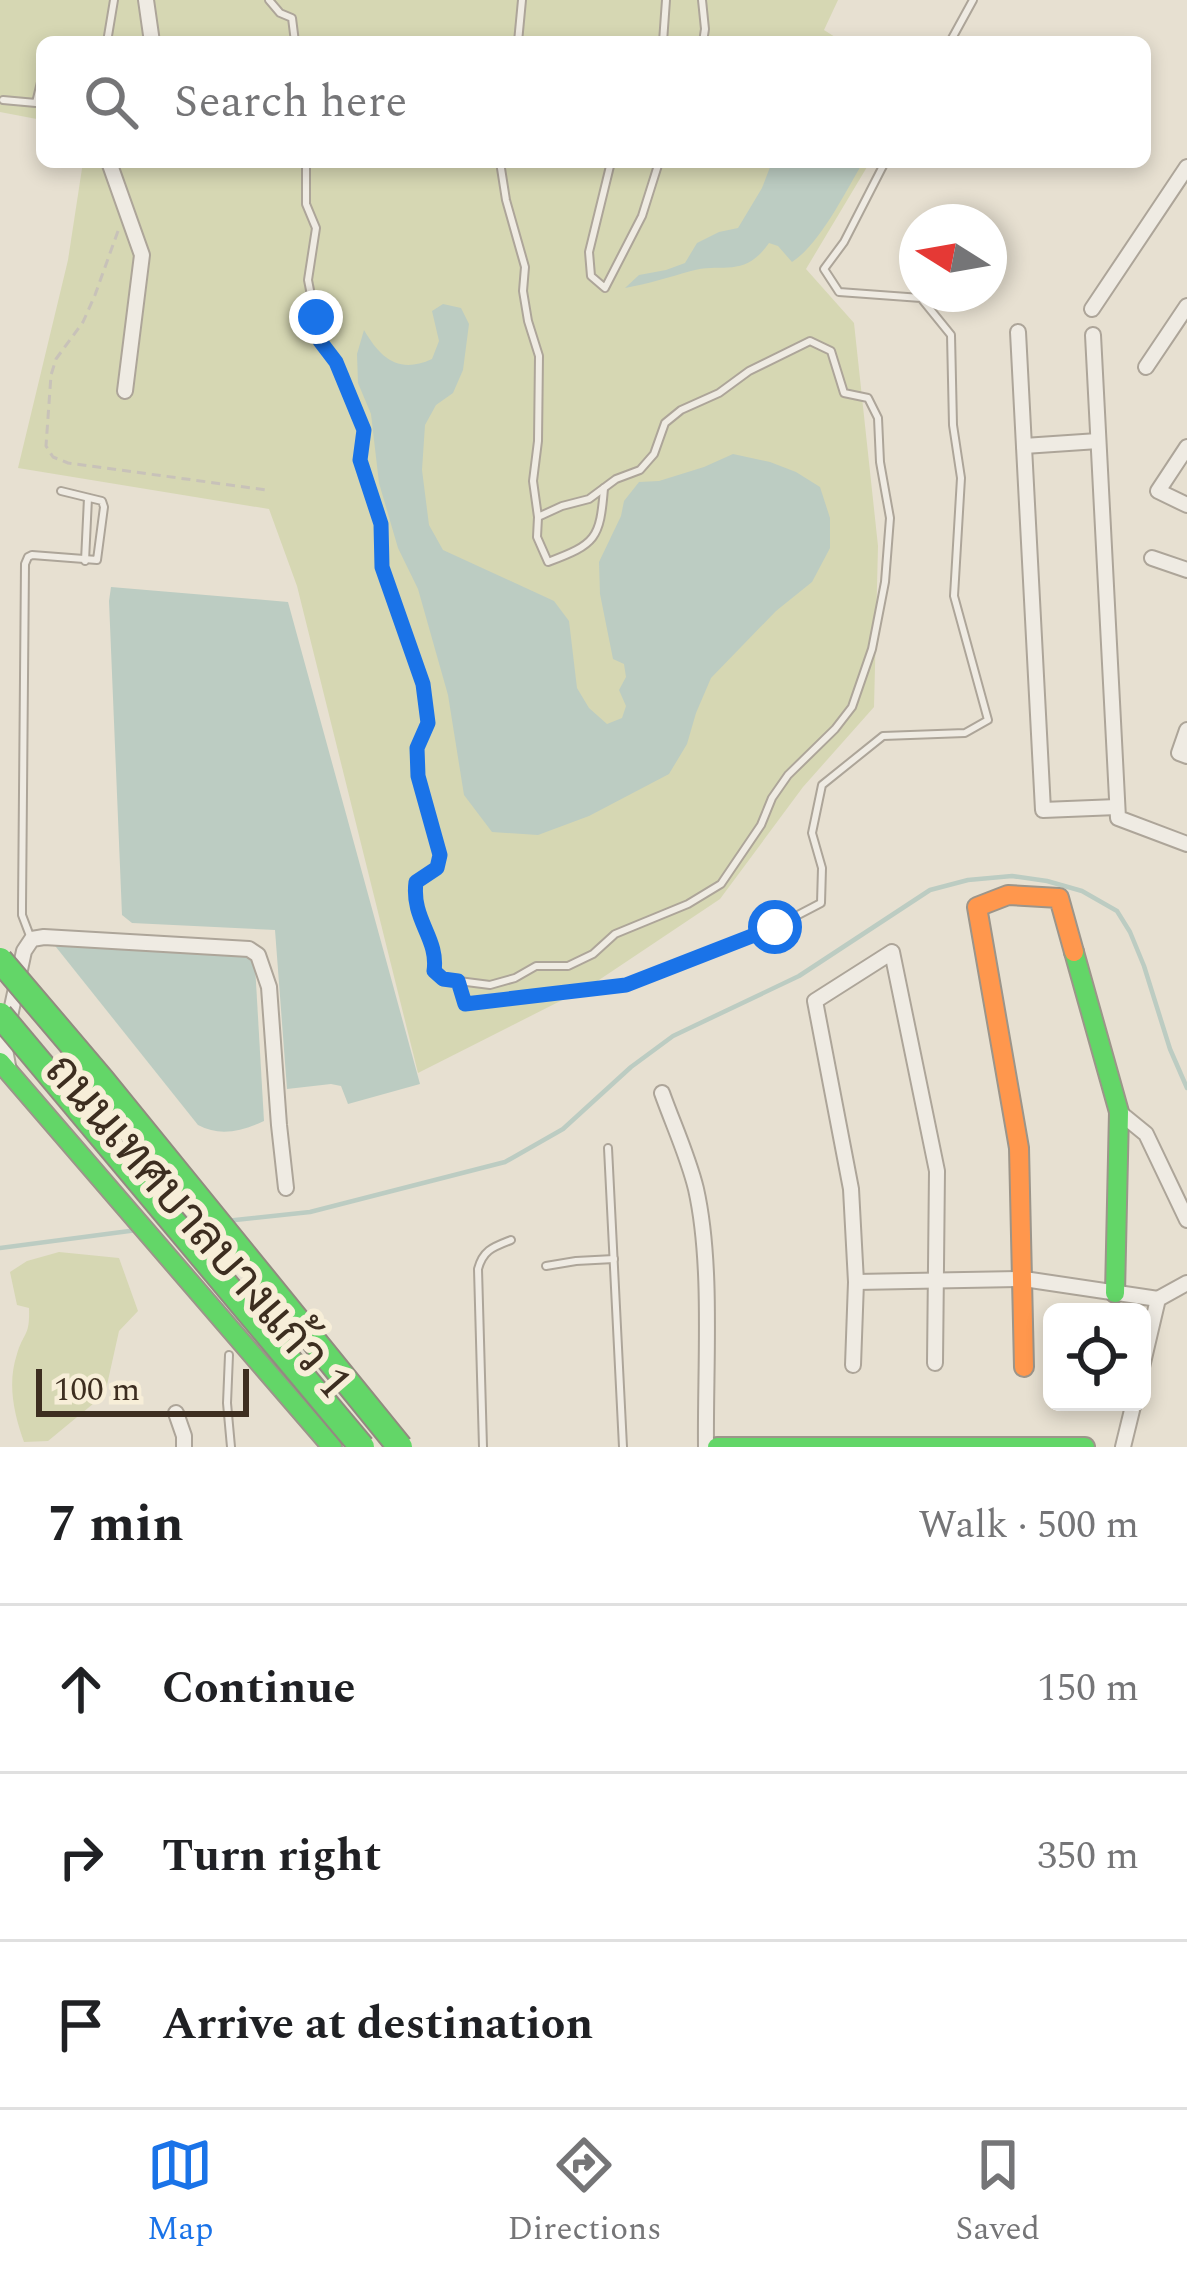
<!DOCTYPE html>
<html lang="en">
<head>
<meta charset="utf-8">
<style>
  body { margin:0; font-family:Spectral,Sarabun,serif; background:#f6f6f6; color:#202124 }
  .controls { position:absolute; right:36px; bottom:36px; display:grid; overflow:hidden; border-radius:18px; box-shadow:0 6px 18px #0003 }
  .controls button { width:108px; height:108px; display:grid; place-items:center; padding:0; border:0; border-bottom:3px solid #e0e0e0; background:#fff; color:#202124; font:60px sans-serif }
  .compass { position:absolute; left:899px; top:204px; width:108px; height:108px; border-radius:50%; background:#fff; box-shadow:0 6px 18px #0003; rotate:281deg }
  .scale { position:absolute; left:36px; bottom:30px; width:213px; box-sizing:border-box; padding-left:12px; border:6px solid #3d2e20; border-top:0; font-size:33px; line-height:42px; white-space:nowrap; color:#3d2e20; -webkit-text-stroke:9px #f7eed8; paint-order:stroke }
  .stop { position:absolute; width:36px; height:36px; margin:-27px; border:9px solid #1a73e8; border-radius:50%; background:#fff }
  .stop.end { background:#1a73e8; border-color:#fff; box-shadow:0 3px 12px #0008 }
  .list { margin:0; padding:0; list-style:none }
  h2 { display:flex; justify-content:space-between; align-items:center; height:156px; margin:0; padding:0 48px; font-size:51px }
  h2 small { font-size:39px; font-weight:400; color:#757577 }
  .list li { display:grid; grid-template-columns:78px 1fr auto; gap:36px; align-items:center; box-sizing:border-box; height:168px; padding:0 48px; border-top:3px solid #e0e0e0 }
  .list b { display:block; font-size:45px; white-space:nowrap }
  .list em { font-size:39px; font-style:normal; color:#757577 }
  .icon { flex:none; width:66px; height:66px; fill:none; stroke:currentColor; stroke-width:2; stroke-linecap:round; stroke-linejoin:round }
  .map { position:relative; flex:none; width:1187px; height:1447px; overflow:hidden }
  .search { position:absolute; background:#fff; box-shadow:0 6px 18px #0003; left:36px; right:36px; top:36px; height:132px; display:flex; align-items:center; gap:30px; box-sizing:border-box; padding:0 42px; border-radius:18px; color:#757577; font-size:45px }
  .sheet { height:660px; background:#fff }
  nav { display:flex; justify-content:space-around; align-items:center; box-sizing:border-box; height:168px; border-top:3px solid #e0e0e0; background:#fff; font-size:33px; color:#757577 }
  nav a { display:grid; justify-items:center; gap:6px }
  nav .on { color:#1a73e8 }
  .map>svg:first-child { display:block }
  .green { fill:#d6d7b3 }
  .water { fill:#bcccc2 }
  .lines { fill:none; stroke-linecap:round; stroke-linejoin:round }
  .stream { stroke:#bcccc2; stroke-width:4.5 }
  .lane-casing { stroke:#ada599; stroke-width:10 }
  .street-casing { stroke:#ada599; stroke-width:18 }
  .fast-casing { stroke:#9c958a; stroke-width:22 }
  .slow-casing { stroke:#9c958a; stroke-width:22 }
  .path { stroke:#c8c2b9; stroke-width:3; stroke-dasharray:9 6; stroke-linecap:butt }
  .lane { stroke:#efebe3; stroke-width:6 }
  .street { stroke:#efebe3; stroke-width:14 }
  .fast { stroke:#63d668; stroke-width:18 }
  .slow { stroke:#ff974d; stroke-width:18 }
  .fast-bridge-casing { stroke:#928b80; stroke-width:28; stroke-linecap:butt }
  .fast-bridge { stroke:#63d668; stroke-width:24 }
  .route { stroke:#1a73e8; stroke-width:15 }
  .labels { text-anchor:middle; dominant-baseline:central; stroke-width:12; stroke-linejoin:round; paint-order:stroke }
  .street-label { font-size:48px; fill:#3d2e20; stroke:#f7eed8 }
</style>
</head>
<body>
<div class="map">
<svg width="1187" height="1447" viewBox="0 0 1187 1447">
  <rect width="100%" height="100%" fill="#e7e0d1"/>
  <g class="green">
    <polygon points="0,0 838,0 824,30 843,42 42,42 42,120 0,112"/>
    <polygon points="83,162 870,162 806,269 854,323 878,546 874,707 803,787 720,899 590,986 418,1073 297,586 269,509 18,468 68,260"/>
    <path d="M 59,1252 L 119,1258 L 138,1311 L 119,1331 L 105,1394 L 48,1441 L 24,1442 C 14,1414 7,1384 17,1354 C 24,1331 30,1337 29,1308 L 17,1305 L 10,1272 L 27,1261 Z"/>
  </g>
  <g class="water">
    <path d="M 772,162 L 863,162 C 846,191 820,244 792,262 L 778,246 L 769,243 C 744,279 723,262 691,271 C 669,277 648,284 625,288 L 639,275 L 666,270 L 685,263 L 697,243 L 719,232 L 738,228 L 762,188 Z"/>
    <path d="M 443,304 L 461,308 L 469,324 L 463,370 L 453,393 L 436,405 L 425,425 L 422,470 L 429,525 L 443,550 L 554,601 L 569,621 L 577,688 L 589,708 L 607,724 L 622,718 L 626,706 L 619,690 L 626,677 L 624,664 L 613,659 L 600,594 L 599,562 L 621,516 L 624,501 L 639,482 L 659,481 L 704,467 L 733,454 L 770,462 L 796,472 L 820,487 L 830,518 L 830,548 L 812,582 L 776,611 L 711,678 L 696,713 L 687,744 L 669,774 L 589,816 L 538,835 L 492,832 L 464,795 L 448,695 L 418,589 L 398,548 L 379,483 L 371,414 L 358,383 L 357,354 L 364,330 C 381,359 399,374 432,359 L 439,341 L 432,311 Z"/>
    <polygon points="111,587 288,602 420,1084 348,1104 341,1086 331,1084 287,1089 275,930 132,923 122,915 109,601"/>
    <path d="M 52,942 L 243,953 L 255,965 L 264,1121 C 242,1131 220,1137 198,1125 Z"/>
  </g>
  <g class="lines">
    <g class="stream">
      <polyline points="226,1221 310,1212 505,1162 563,1129 631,1067 673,1036 799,976 930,890 968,880 1012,876 1047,881 1082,891 1117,911 1130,932 1144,966 1170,1049 1187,1088"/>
      <polyline points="0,1248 137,1230"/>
    </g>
    <defs>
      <g id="lane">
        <polyline points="269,0 280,13 292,18 295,42"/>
        <polyline points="702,0 705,29 703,42"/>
        <polyline points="107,42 114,0"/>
        <polyline points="518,42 522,0"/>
        <polyline points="663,42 666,0"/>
        <polyline points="950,42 973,0"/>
        <polyline points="3,100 36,103 42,78"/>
        <path d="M 306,162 L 306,204 L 316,228 L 308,280 L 320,341 L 336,362 L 365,430 L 360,460 L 381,524 L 382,567 L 423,684 L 428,723 L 417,748 L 418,776 L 440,855 L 437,868 L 416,882 C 411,920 438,938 434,971 L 443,979 L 490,985 L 515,978 L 536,966 L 568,966 L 593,954 L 615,934 L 688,904 L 721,884 L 761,825 L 772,798 L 788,775 L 835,729 L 852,707 L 872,649 L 885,582 L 890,518 L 880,462 L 878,418 L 868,398 L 844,393 L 831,351 L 810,341 L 749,371 L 719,393 L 681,410 L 665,423 L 654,454 L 640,470 L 616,479 L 589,499 L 562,506 L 538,517 L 533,481 L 538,441 L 539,356 L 528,321 L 523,291 L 525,267 L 506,200 L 500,162"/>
        <polyline points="611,162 589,252 591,276 605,288 642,216 659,162"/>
        <path d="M 538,517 L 537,537 L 548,562 C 596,544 600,539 604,488"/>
        <polyline points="85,561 88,498"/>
        <polyline points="30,936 22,915 22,906 25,564 28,557 32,555 97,560 104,507 102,501 61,491"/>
        <polyline points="458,981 465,1003 627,985 775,927 821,903 822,868 812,833 822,785 883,736 965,733 988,720 954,596 961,478 953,425 951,335 921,298 839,292 824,269 844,242 885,162"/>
        <polyline points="608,1148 623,1447"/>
        <polyline points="546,1266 576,1261 614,1259"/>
        <polyline points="229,1355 227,1403 231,1447"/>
        <path d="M 483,1447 L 478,1269 C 483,1250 493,1247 511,1240"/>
      </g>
      <g id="street">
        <polyline points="146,0 152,42"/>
        <polyline points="109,162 142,255 125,391"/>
        <polyline points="1092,309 1187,167"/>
        <polyline points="1018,332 1043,810 1117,807"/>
        <polyline points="1093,335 1118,818 1187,844"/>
        <polyline points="1146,367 1187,306"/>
        <polyline points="1024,446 1098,441"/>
        <polyline points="1187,447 1158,491 1187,505"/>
        <polyline points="1152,558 1187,570"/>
        <polyline points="1187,730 1179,753 1187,756"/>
        <polyline points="9,1071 4,1044 24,951 32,939 44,937 249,949 258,955 269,987 279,1125 286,1188"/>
        <path d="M 662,1093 C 673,1124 688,1156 696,1189 C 713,1265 705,1367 706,1447"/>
        <polyline points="1119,1112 1146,1134 1187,1220"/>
        <polyline points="856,1282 1024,1279 1158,1299"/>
        <polyline points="853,1365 856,1282 851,1189 815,1001 892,952 937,1171 935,1363"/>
        <polyline points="1142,1367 1158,1299 1187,1283"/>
        <polyline points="176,1413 184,1436 184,1447"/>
        <polyline points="1123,1447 1134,1402"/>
      </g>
      <g id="fast">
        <polyline points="1074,952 1119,1112 1115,1293"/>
        <polyline points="0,1062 332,1447"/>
        <polyline points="717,1447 1085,1447"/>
      </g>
      <polyline id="slow" points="1024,1367 1019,1148 977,907 1008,895 1059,898 1074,952"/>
    </defs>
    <use href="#lane" class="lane-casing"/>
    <use href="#street" class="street-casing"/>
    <use href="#fast" class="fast-casing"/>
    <use href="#slow" class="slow-casing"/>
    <polyline class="path" points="118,231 95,295 83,322 56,359 51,375 46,446 53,457 68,463 267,490"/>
    <use href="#lane" class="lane"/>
    <use href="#street" class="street"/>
    <use href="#fast" class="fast"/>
    <use href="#slow" class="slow"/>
    <defs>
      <g id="fast-bridge">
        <polyline points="0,960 102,1080 400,1447"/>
        <polyline points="0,1015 362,1447"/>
      </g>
    </defs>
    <use href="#fast-bridge" class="fast-bridge-casing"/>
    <use href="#fast-bridge" class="fast-bridge"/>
  </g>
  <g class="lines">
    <path class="route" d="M 316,317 L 320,341 L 336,362 L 364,430 L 360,460 L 381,524 L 382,567 L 423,684 L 428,723 L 417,748 L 418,776 L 440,855 L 437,868 L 416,882 C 411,920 439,938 434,971 L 443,979 L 458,981 L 465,1004 L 626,985 L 775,927"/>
  </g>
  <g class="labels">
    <g class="street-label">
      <text transform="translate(198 1227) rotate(49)">ถนนเทศบาลบางแก้ว 1</text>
    </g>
  </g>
</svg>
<div class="controls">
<button><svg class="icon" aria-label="locate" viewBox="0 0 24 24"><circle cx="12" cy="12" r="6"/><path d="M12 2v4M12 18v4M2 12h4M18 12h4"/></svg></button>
</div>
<svg class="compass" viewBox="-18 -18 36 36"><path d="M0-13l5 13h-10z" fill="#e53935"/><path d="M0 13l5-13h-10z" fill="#757577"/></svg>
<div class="scale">100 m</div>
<div class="stop" style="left:775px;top:927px"></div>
<div class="stop end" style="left:316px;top:317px"></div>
<div class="search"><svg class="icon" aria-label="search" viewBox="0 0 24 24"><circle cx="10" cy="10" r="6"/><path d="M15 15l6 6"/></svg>Search here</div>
</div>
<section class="sheet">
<h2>7 min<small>Walk · 500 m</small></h2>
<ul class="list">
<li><svg class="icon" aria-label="ahead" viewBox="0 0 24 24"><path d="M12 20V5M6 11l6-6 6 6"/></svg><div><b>Continue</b></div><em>150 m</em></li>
<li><svg class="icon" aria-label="right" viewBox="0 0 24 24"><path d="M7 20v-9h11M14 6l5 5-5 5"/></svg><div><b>Turn right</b></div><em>350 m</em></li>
<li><svg class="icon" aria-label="arrive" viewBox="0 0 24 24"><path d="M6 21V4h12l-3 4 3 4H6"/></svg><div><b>Arrive at destination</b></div></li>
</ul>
</section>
<nav>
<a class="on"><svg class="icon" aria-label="map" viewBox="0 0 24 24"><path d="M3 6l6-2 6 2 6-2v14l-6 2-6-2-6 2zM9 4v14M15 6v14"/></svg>Map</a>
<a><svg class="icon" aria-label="directions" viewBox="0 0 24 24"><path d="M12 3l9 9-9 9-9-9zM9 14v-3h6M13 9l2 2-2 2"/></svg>Directions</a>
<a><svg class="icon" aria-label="saved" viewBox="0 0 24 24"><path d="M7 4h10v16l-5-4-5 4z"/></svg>Saved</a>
</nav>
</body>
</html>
